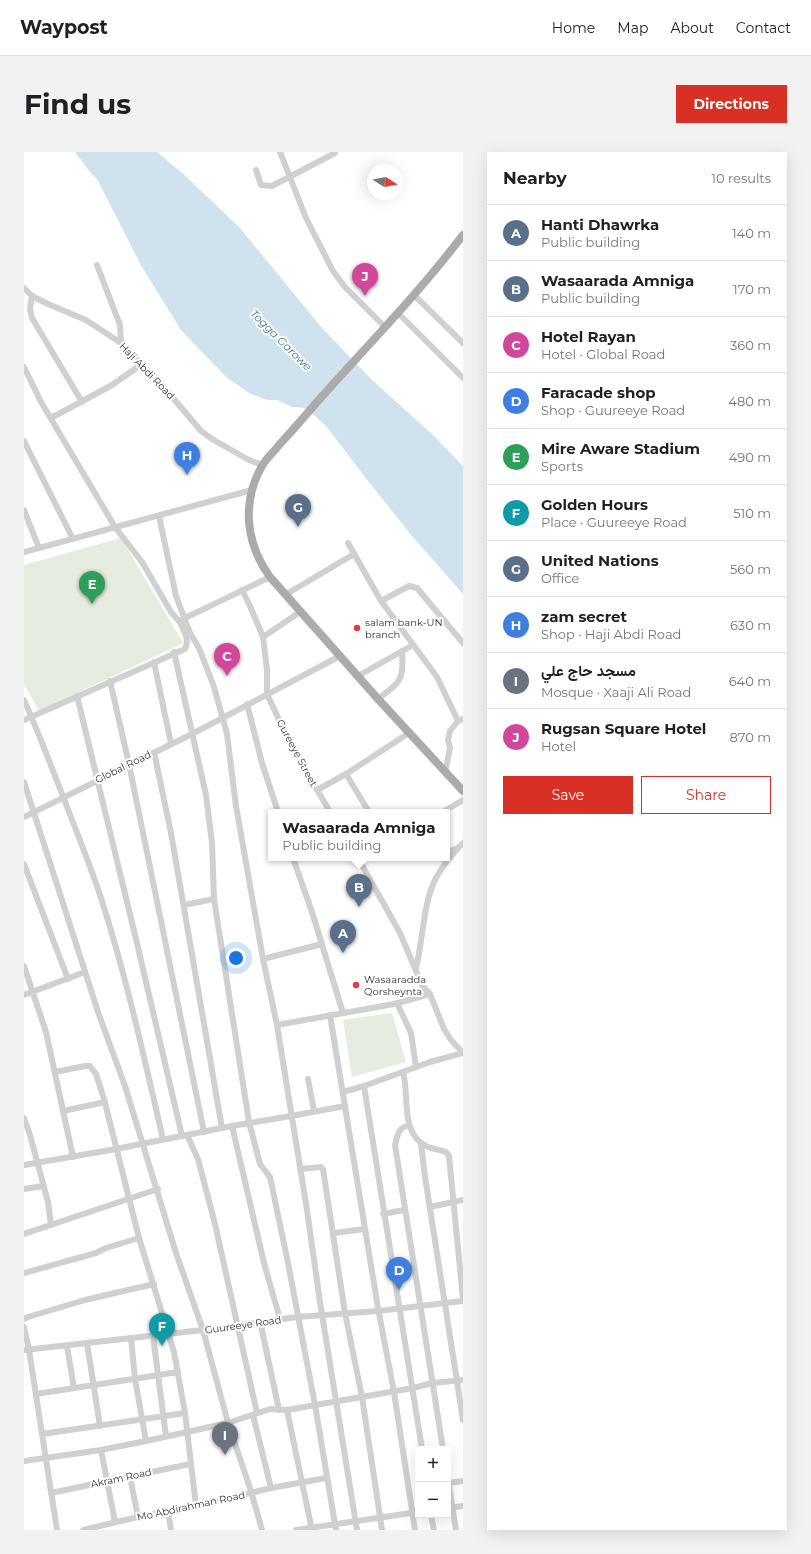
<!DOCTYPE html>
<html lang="en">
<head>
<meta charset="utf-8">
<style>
  body { margin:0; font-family:Montserrat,Vazirmatn,sans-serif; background:#f2f2f2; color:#202124 }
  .controls { position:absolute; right:12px; bottom:12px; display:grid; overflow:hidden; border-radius:0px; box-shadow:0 4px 16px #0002 }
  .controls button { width:36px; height:36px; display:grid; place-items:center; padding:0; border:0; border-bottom:1px solid #e0e0e0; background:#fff; color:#202124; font:20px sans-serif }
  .compass { position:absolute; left:343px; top:12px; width:36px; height:36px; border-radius:50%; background:#fff; box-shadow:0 4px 16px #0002; rotate:101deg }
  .you { position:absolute; left:212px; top:806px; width:14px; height:14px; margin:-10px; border:3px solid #fff; border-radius:50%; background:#1a73e8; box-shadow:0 0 0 6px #1a73e833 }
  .badge { display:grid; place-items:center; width:26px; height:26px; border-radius:50%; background:#d93025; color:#fff; font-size:13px; font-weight:700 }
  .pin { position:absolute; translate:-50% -33px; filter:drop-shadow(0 1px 2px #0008) }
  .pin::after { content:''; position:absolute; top:21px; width:14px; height:12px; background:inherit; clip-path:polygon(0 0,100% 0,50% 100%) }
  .popup { position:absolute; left:244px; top:657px; width:182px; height:52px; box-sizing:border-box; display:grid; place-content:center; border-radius:0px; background:#fff; filter:drop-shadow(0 1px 3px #0005); font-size:13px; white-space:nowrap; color:#757577 }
  .popup b { font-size:15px; color:#202124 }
  .popup::after { content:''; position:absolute; left:50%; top:100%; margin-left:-8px; border:8px solid transparent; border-top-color:#fff }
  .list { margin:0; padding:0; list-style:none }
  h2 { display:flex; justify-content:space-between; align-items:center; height:52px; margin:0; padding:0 16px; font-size:17px }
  h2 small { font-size:13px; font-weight:400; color:#757577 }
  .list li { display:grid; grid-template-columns:26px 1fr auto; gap:12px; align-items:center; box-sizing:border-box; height:56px; padding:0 16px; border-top:1px solid #e0e0e0 }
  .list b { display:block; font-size:15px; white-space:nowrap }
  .list p { margin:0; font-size:13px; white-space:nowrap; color:#757577 }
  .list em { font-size:13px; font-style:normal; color:#757577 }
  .actions { display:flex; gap:8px; padding:12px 16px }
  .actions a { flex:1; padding:9px 0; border:1px solid #d93025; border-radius:0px; text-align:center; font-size:14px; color:#d93025 }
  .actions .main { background:#d93025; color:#fff }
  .map { position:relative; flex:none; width:439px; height:1378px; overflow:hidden; border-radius:0px }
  header { display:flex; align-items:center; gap:24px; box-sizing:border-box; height:56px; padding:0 20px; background:#fff; border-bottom:1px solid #e0e0e0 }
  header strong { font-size:19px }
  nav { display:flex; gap:22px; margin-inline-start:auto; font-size:14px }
  .intro { display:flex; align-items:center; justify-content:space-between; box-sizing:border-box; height:96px; padding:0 24px }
  h1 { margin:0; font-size:28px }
  .button { padding:10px 18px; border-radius:0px; background:#d93025; color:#fff; font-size:14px; font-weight:700 }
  main { display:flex; gap:24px; padding:0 24px }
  aside { flex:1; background:#fff; border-radius:0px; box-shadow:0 4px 16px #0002 }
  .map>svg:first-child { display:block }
  .green { fill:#e6ecdf }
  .water { fill:#cfe2ee }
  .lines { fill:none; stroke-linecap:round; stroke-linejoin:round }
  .minor { stroke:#d0d0d0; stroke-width:6 }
  .major { stroke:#ababab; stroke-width:8 }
  .poi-dot { fill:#e63946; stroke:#fff; stroke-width:1.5 }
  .labels { text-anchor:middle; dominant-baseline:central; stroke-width:4; stroke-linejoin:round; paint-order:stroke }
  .street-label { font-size:10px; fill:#333; stroke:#fff }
  .poi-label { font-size:10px; fill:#333; stroke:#fff; text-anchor:start }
  .water-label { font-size:11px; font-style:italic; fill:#3f7597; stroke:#fff }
</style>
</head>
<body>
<header>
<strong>Waypost</strong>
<nav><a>Home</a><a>Map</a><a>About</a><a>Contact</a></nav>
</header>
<div class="intro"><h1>Find us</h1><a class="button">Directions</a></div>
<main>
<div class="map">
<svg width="439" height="1378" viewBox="0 0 439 1378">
  <rect width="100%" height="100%" fill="#fff"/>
  <g class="green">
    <polygon points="97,386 159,491 15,559 0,532 0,413"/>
    <polygon points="368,861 382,910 328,925 319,868"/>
  </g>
  <polygon class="water" points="51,0 133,0 157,20 215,75 298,176 348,228 409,283 439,314 439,442 388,384 341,325 302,274 282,256 268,255 253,248 243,248 225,241 202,225 157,178 118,115 73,27 66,20"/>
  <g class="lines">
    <g class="minor">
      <polyline points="256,0 282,66 309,119 321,135 361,175"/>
      <polyline points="232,18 237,33 248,34 311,1"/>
      <polyline points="73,113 96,173 97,191"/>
      <polyline points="0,136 8,144 24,152 62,168 97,191 138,233 177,279 188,287 225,308 238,313"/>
      <polyline points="390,143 439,191"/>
      <polyline points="8,144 6,157 8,166 58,250"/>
      <polyline points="374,161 439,226"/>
      <polyline points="0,215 17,250 91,375 118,410 147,460 155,469"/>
      <polyline points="27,266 88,233 118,212"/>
      <polyline points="0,289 49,387"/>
      <polyline points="0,358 15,396"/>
      <polyline points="135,364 152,444 166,481 175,496 190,535 203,582 212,654 239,807 253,873 283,1058 296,1150 333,1378"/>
      <polyline points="324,391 357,449 413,525 434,569"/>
      <polyline points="0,400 228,338"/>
      <polyline points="218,438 226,454 239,485 243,518 243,542 265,589 306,660"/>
      <polyline points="261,443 330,402"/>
      <polyline points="357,449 385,434 393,436 439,491"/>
      <polyline points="239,485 276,460"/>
      <polyline points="150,500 182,643 188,691 190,747 225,970 236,1012 246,1025 263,1106 291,1253 312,1378"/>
      <polyline points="130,510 147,592"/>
      <polyline points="334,524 389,493"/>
      <polyline points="86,529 105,612 180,980"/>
      <polyline points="53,544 112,787 158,984"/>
      <path d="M 354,547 C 377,529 380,529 378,499"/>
      <path d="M 0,548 C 15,581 27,614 40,647 C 52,679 65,710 76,743 C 102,823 120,905 139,987"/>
      <polyline points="223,552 238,611 254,660"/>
      <path d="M 0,568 L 161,497 C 166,487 160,479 155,469 L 246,425"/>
      <polyline points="130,600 147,681 198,976"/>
      <polyline points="421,621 426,596 424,588 426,579 434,569 439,567"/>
      <polyline points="322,622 345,660"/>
      <polyline points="0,630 74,860 101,934 152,1101 179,1178 204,1271 227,1339 238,1378"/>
      <polyline points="293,638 322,622 385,581"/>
      <polyline points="419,660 439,648"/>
      <polyline points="0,665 168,582 316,504"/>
      <polyline points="423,700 434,696 439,691"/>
      <polyline points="269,706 288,760 319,861"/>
      <polyline points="334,706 376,781 398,833 406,842 420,877 427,888 439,901"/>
      <polyline points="0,712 44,827"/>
      <polyline points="160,753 190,747"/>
      <polyline points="239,807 298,792"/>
      <polyline points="0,814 22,880 49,1005"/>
      <path d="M 392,816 C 399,789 399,750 412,726 C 418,715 426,705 434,696"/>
      <polyline points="0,843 61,820"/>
      <polyline points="373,851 387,881 392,915"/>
      <polyline points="306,863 354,1156 370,1240 391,1378"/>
      <polyline points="253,873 370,852 406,842"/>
      <polyline points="31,920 61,914 66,914 72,922 80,947 115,1086 150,1200 161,1261 172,1354"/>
      <path d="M 379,920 C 386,945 375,982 404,995 C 410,997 416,998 422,1000 L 425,1004 L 439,1147"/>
      <polyline points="284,927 290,959"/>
      <polyline points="340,934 398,1297"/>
      <polyline points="319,940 340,934 406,910 439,901"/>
      <polyline points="39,959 81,950"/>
      <polyline points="0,966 6,983 24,1050 27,1073"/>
      <path d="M 385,973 C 373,977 374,982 371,993 L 419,1297"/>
      <polyline points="208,974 240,1111 256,1167"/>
      <polyline points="163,983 174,1007 191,1072 233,1261"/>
      <polyline points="397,991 400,1018 439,1268"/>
      <polyline points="0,1013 92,997 208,974 267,964 321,954"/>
      <polyline points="276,1017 297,1015 299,1017 321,1161 338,1245 358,1378"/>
      <polyline points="0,1037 19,1034"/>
      <polyline points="406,1055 439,1048"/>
      <polyline points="359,1062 380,1058"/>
      <polyline points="310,1081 341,1077"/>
      <polyline points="0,1082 134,1037"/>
      <polyline points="0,1121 72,1101 82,1096 115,1086"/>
      <polyline points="0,1167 4,1165 61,1148 130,1132"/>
      <polyline points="236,1169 255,1258"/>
      <polyline points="0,1175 5,1198 33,1378"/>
      <polyline points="129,1184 142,1284"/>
      <polyline points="107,1186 111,1227 122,1289"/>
      <polyline points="63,1191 76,1274"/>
      <polyline points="43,1194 50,1236"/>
      <polyline points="0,1198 179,1178 273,1165 354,1159 439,1149"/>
      <polyline points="12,1242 154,1220"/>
      <polyline points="263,1258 288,1378"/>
      <polyline points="229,1263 247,1336"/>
      <polyline points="18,1282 161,1261"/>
      <polyline points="77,1298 91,1370"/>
      <polyline points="0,1309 77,1298 122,1289 204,1271 246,1257 263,1258 389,1236 408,1231 439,1228"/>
      <polyline points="106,1325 114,1365"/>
      <polyline points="424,1327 432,1378"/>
      <polyline points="424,1331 439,1329"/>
      <polyline points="27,1341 166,1312"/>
      <polyline points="424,1356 439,1354"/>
      <polyline points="144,1359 147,1378"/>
      <polyline points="407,1363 410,1378"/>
      <polyline points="59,1378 114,1365 172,1354 247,1336 302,1326"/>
      <polyline points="272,1378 394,1360"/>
    </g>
    <path class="major" d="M 439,83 C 394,142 342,195 293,250 C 281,264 268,279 255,293 C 250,300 242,306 238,314 C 217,351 222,392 246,425 L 354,547 L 439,639"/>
  </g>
  <g class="poi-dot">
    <circle cx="333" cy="476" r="4"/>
    <circle cx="332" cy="833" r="4"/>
  </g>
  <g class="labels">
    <g class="street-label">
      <text transform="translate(123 219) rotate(46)">Haji Abdi Road</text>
      <text transform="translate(273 601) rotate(62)">Gureeye Street</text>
      <text transform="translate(99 615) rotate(-26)">Global Road</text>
      <text transform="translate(219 1173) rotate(-8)">Guureeye Road</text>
      <text transform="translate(97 1326) rotate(-12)">Akram Road</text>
      <text transform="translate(167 1354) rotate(-12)">Mo Abdirahman Road</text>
    </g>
    <g class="poi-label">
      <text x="341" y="470">salam bank-UN<tspan x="341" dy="12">branch</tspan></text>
      <text x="340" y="827">Wasaaradda<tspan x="340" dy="12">Qorsheynta</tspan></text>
    </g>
    <g class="water-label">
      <text transform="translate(257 188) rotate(45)">Togga Garowe</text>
    </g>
  </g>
</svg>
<div class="controls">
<button>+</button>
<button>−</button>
</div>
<svg class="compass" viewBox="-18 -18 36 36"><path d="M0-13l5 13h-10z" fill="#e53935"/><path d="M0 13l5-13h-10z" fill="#757577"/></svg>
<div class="you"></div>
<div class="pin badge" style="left:319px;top:801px;background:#5c6f8a">A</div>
<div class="pin badge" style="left:335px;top:755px;background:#5c6f8a">B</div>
<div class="popup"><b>Wasaarada Amniga</b>Public building</div>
<div class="pin badge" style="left:203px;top:524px;background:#d1479c">C</div>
<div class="pin badge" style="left:375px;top:1138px;background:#3f7fe0">D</div>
<div class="pin badge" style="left:68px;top:452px;background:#2e9e5b">E</div>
<div class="pin badge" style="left:138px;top:1194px;background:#0f9aa8">F</div>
<div class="pin badge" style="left:274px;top:375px;background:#5c6f8a">G</div>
<div class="pin badge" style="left:163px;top:323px;background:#3f7fe0">H</div>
<div class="pin badge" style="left:201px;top:1303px;background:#6b7280">I</div>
<div class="pin badge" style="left:341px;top:144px;background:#d1479c">J</div>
</div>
<aside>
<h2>Nearby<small>10 results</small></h2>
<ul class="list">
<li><span class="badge" style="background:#5c6f8a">A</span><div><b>Hanti Dhawrka</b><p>Public building</p></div><em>140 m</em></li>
<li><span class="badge" style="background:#5c6f8a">B</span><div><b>Wasaarada Amniga</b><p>Public building</p></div><em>170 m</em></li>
<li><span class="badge" style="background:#d1479c">C</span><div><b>Hotel Rayan</b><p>Hotel · Global Road</p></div><em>360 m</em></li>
<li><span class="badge" style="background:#3f7fe0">D</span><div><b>Faracade shop</b><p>Shop · Guureeye Road</p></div><em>480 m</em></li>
<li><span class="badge" style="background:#2e9e5b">E</span><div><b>Mire Aware Stadium</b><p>Sports</p></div><em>490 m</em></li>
<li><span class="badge" style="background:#0f9aa8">F</span><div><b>Golden Hours</b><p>Place · Guureeye Road</p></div><em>510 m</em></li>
<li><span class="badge" style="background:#5c6f8a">G</span><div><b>United Nations</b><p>Office</p></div><em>560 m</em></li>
<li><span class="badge" style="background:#3f7fe0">H</span><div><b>zam secret</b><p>Shop · Haji Abdi Road</p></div><em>630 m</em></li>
<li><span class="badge" style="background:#6b7280">I</span><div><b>مسجد حاج علي</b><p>Mosque · Xaaji Ali Road</p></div><em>640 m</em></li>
<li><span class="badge" style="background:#d1479c">J</span><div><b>Rugsan Square Hotel</b><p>Hotel</p></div><em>870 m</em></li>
</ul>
<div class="actions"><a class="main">Save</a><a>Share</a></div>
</aside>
</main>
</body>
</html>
